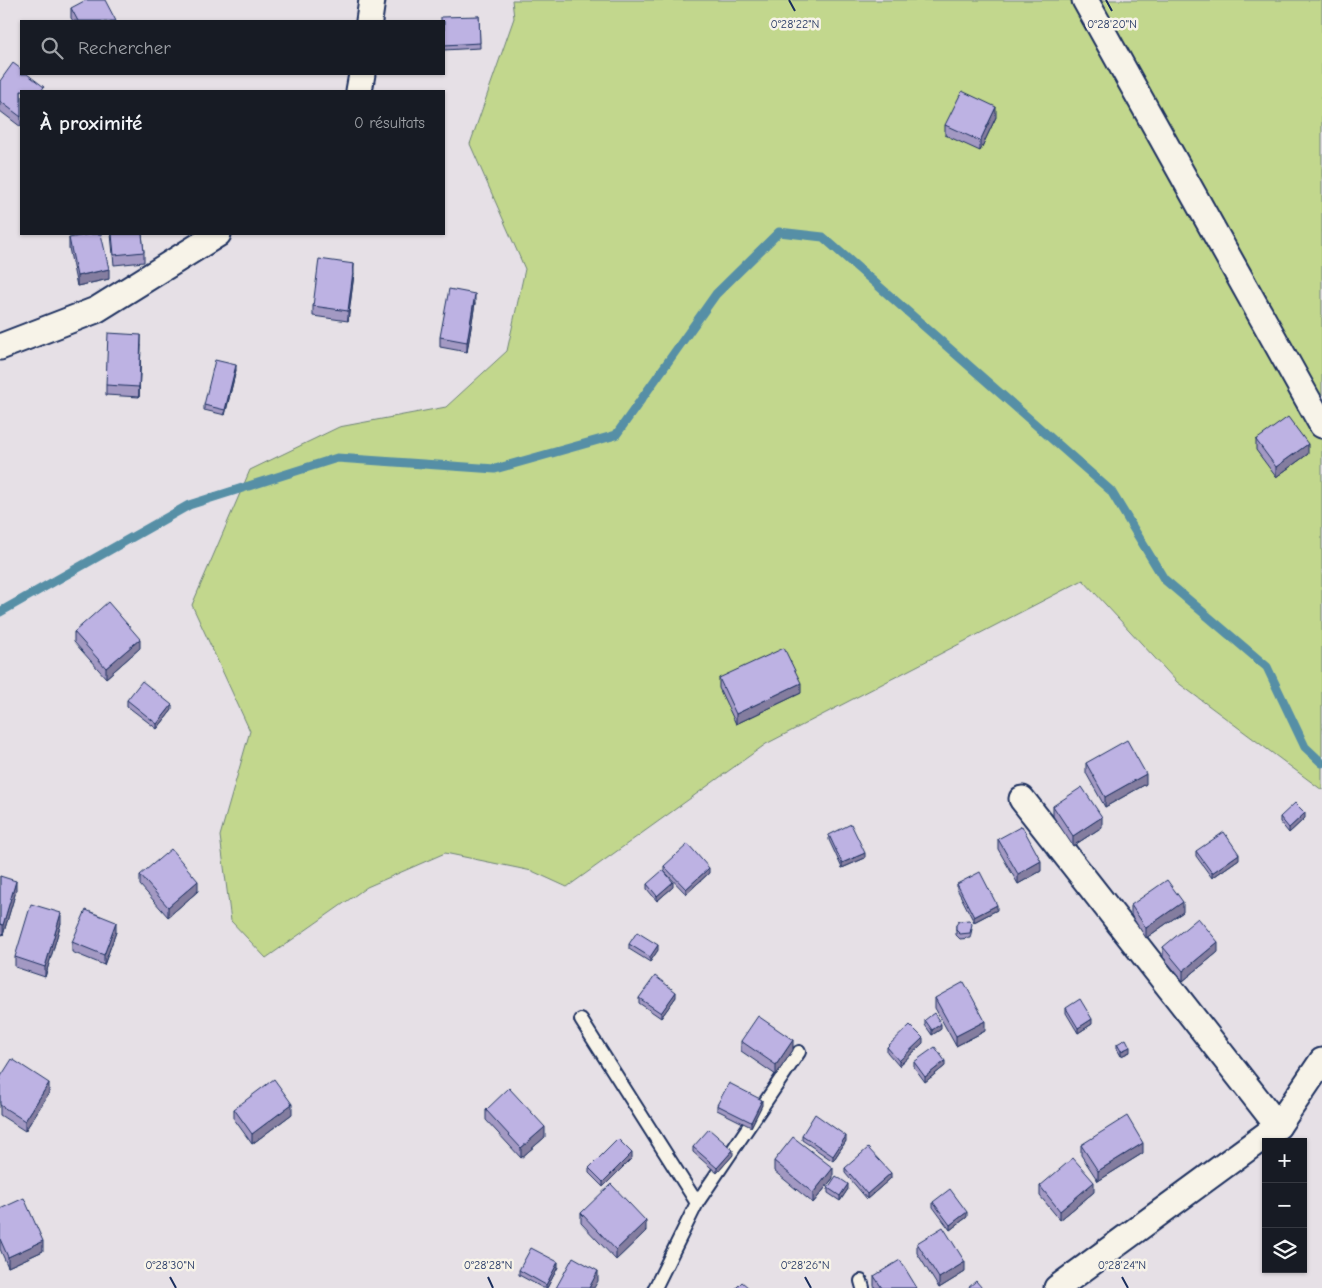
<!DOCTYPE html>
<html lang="fr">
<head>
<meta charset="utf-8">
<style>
  body { margin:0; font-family:"Comic Neue",sans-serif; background:#20242c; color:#f1f3f6 }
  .controls { position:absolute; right:15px; bottom:15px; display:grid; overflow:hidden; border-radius:0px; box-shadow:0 1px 4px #0004 }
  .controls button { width:45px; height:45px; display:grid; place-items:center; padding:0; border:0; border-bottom:1px solid #363941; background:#171b24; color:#f1f3f6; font:25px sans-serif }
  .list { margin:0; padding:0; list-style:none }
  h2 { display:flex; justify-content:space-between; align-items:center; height:65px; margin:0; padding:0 20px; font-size:21px }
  h2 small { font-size:16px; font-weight:400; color:#9ea1a6 }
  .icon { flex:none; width:28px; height:28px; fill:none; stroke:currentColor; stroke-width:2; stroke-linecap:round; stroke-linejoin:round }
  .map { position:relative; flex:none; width:1322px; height:1288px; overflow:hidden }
  .search { position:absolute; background:#171b24; box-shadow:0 1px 4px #0004; left:20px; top:20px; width:425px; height:55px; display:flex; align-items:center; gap:12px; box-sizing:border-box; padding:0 18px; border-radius:0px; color:#9ea1a6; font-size:19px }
  .panel { position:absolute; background:#171b24; box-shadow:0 1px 4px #0004; left:20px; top:90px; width:425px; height:145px; border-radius:0px }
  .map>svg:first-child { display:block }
  .green { fill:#c2d78d; stroke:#6e8376 }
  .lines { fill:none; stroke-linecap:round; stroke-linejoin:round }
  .stream { stroke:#568fa6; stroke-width:9 }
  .service-casing { stroke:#1b2f5e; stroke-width:16 }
  .minor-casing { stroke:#1b2f5e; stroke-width:29 }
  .service { stroke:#f7f3e8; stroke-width:12 }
  .minor { stroke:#f7f3e8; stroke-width:25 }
  .wall { fill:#a399c3; stroke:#1b2f5e }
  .shaded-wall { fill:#847d9f; stroke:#1b2f5e }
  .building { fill:#bdb2e3; stroke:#1b2f5e }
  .ticks { fill:none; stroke:#1b2f5e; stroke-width:2 }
  .ticks-label { font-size:12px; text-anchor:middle; fill:#1b2f5e; stroke:#f7f3e8; stroke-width:5; stroke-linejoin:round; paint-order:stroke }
</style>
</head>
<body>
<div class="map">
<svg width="1322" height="1288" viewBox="0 0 1322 1288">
  <rect width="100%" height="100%" fill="#e6e0e6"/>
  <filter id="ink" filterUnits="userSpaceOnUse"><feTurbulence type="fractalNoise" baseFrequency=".02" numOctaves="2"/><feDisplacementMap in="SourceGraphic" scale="10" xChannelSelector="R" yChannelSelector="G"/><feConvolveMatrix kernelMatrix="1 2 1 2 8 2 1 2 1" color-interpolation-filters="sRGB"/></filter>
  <g filter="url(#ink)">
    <polygon class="green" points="512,0 1322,0 1322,790 1177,682 1083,580 766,744 567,887 532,871 445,853 367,887 266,958 231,921 220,836 250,731 192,605 250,470 339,427 446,407 507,351 525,269 470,144 514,18"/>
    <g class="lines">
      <polyline class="stream" points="0,612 189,505 337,458 495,469 616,435 716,294 779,232 823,237 1111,491 1164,579 1267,667 1305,747 1322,763"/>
      <defs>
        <g id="service">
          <polyline points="581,1020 697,1203"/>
          <polyline points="861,1281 863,1288"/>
          <polyline points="655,1288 697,1203 799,1052"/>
        </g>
        <g id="minor">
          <polyline points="1085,0 1322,425"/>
          <polyline points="369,21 372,0"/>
          <polyline points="359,91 362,74"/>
          <polyline points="0,347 96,310 218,234"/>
          <polyline points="1022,799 1278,1126"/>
          <polyline points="1057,1288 1278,1126 1322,1061"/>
        </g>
      </defs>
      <use href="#service" class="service-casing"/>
      <use href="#minor" class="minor-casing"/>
      <use href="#service" class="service"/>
      <use href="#minor" class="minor"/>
    </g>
    <g class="wall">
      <polygon points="71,8 116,21 73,21 71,18"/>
      <polygon points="479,16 480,48 444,50 444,21"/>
      <polygon points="0,81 44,91 21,91 21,127 0,111"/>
      <polygon points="996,117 980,151 945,135 945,125"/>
      <polygon points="111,234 142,234 144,252 144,262 114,265"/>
      <polygon points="69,238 109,279 77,286 69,248"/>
      <polygon points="354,274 348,321 313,316 313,306"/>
      <polygon points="475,303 467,352 440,347 440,337"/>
      <polygon points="141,345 139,397 106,395 106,385"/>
      <polygon points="236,370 225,415 204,410 204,405"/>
      <polygon points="1256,440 1308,454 1276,477 1256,450"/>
      <polygon points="74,632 140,648 106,678 74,642"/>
      <polygon points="719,678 801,693 736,724 719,688"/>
      <polygon points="127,700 172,710 157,729 127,706"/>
      <polygon points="1086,763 1146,784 1105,807 1086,773"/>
      <polygon points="1053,806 1102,827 1073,846 1053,816"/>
      <polygon points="1280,817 1305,818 1289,833 1280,822"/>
      <polygon points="829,835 865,858 842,868 829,840"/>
      <polygon points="998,839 1041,871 1018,884 998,849"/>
      <polygon points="1196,851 1239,859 1212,878 1196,856"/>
      <polygon points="664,866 709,873 686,894 664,871"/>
      <polygon points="140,875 198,891 168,917 140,885"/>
      <polygon points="0,876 16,891 3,935 0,934"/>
      <polygon points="647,884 673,887 657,901 647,889"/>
      <polygon points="957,884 997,910 974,922 957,889"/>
      <polygon points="1131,905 1183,912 1146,938 1131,915"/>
      <polygon points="61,923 45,977 15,967 15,957"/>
      <polygon points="956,925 972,929 970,938 960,939 956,935"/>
      <polygon points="116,932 104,965 72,952 72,942"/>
      <polygon points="629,944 658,950 650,962 629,949"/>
      <polygon points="1163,947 1218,952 1183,981 1163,957"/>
      <polygon points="676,997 661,1018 639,1003 639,998"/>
      <polygon points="935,998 985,1031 956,1046 935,1008"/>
      <polygon points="1066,1008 1092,1024 1078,1033 1066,1013"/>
      <polygon points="925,1020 941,1029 932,1035 925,1025"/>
      <polygon points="741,1041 793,1050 776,1075 741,1051"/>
      <polygon points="923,1043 899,1066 887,1052 887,1047"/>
      <polygon points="1117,1044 1130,1052 1121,1056 1117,1049"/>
      <polygon points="914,1062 945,1066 925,1082 914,1067"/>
      <polygon points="0,1078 49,1093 25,1131 0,1115"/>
      <polygon points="717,1105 762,1105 751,1127 717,1110"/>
      <polygon points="234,1109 292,1114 252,1144 234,1119"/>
      <polygon points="486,1110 545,1137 521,1158 486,1120"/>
      <polygon points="802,1135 846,1141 833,1161 802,1140"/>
      <polygon points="1081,1145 1143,1153 1098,1181 1081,1155"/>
      <polygon points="693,1147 733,1155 717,1173 693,1152"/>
      <polygon points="632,1158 603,1187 589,1173 589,1168"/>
      <polygon points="774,1161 833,1178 813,1203 774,1171"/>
      <polygon points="845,1168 891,1178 867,1199 845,1173"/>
      <polygon points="1040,1186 1094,1192 1060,1220 1040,1196"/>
      <polygon points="828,1188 848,1189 840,1201 828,1193"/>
      <polygon points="933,1202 967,1217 950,1230 933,1207"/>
      <polygon points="0,1209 43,1251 8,1267 0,1249"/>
      <polygon points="581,1213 646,1231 616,1260 581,1223"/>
      <polygon points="917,1243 965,1272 939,1288 917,1253"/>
      <polygon points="558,1267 547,1288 543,1288 519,1275 519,1270"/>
      <polygon points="874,1276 917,1288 875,1288 874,1286"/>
    </g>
    <g class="shaded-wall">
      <polygon points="996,107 996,117 980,151 980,141"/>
      <polygon points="354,264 354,274 348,321 348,311"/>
      <polygon points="109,269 109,279 77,286 77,276"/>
      <polygon points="475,294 475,303 467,352 467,342"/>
      <polygon points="141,335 141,345 139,397 139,387"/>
      <polygon points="236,365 236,370 225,415 225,410"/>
      <polygon points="1308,444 1308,454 1276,477 1276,467"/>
      <polygon points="140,639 140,648 106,678 106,668"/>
      <polygon points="801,683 801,693 736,724 736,714"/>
      <polygon points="172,705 172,710 157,729 157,724"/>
      <polygon points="1146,774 1146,784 1105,807 1105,797"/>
      <polygon points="1305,813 1305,818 1289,833 1289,828"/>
      <polygon points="1102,817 1102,827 1073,846 1073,836"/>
      <polygon points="865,853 865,858 842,868 842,863"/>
      <polygon points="1239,854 1239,859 1212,878 1212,873"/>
      <polygon points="1041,861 1041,871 1018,884 1018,874"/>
      <polygon points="709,868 709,873 686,894 686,889"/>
      <polygon points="16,881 16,891 3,935 3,925"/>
      <polygon points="198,881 198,891 168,917 168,907"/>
      <polygon points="673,882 673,887 657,901 657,896"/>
      <polygon points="1183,902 1183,912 1146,938 1146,928"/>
      <polygon points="997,905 997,910 974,922 974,917"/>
      <polygon points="61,913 61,923 45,977 45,967"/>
      <polygon points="116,922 116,932 104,965 104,955"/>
      <polygon points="1218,942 1218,952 1183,981 1183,971"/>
      <polygon points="658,945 658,950 650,962 650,957"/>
      <polygon points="676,992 676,997 661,1018 661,1013"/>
      <polygon points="1092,1019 1092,1024 1078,1033 1078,1028"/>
      <polygon points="985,1021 985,1031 956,1046 956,1036"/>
      <polygon points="941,1024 941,1029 932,1035 932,1030"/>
      <polygon points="923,1038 923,1043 899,1066 899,1061"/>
      <polygon points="793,1040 793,1050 776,1075 776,1065"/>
      <polygon points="1130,1047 1130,1052 1121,1056 1121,1051"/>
      <polygon points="945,1061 945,1066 925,1082 925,1077"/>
      <polygon points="49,1083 49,1093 25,1131 25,1121"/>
      <polygon points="762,1100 762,1105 751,1127 751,1122"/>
      <polygon points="292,1104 292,1114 252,1144 252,1134"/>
      <polygon points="545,1127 545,1137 521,1158 521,1148"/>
      <polygon points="846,1136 846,1141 833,1161 833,1156"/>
      <polygon points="1143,1143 1143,1153 1098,1181 1098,1171"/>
      <polygon points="733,1150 733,1155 717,1173 717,1168"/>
      <polygon points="632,1153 632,1158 603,1187 603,1182"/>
      <polygon points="833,1168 833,1178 813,1203 813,1193"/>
      <polygon points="891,1173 891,1178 867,1199 867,1194"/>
      <polygon points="1094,1182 1094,1192 1060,1220 1060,1211"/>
      <polygon points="848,1184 848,1189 840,1201 840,1196"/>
      <polygon points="967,1212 967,1217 950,1230 950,1225"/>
      <polygon points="646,1221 646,1231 616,1260 616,1250"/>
      <polygon points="43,1241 43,1251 8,1267 8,1257"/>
      <polygon points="558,1262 558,1267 547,1288 546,1288 546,1285"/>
      <polygon points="965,1262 965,1272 939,1288 939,1278"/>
      <polygon points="598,1271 598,1281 594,1288 589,1288"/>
    </g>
    <g class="building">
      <polygon points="86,0 105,0 116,21 78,21 71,8"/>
      <polygon points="479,16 480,43 444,45 444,21 441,21 441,17"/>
      <polygon points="13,63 21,69 21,74 27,74 44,87 41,91 21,91 21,117 0,101 0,81"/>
      <polygon points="962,91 996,107 980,141 945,125"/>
      <polygon points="90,234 101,234 109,269 77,276 69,238"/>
      <polygon points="112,234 142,234 144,252 114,255"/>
      <polygon points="319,259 354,264 348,311 313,306"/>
      <polygon points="449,289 475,294 467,342 440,337"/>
      <polygon points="108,333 141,335 139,387 106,385"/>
      <polygon points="215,360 236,365 225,410 204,405"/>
      <polygon points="1288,417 1308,444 1276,467 1256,440"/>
      <polygon points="108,602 140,639 106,668 74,632"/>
      <polygon points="784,648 801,683 736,714 719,678"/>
      <polygon points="142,681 172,705 157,724 127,700"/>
      <polygon points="1127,740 1146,774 1105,797 1086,763"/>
      <polygon points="1082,787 1102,817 1073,836 1053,806"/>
      <polygon points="1295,803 1305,813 1289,828 1280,817"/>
      <polygon points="851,824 865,853 842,863 829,835"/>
      <polygon points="1022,826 1041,861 1018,874 998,839"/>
      <polygon points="1224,832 1239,854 1212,873 1196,851"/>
      <polygon points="688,844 709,868 686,889 664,866"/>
      <polygon points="171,849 198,881 168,907 140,875"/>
      <polygon points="663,870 673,882 657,896 647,884"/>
      <polygon points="980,872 997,905 974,917 957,884"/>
      <polygon points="0,876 16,881 3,925 0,924"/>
      <polygon points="1167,880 1183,902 1146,928 1131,905"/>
      <polygon points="31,904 61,913 45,967 15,957"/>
      <polygon points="86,910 116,922 104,955 72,942"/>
      <polygon points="1198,918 1218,942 1183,971 1163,947"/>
      <polygon points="969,920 972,924 970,933 960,934 956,930 956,925 959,921"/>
      <polygon points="637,932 658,945 650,957 629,944"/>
      <polygon points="655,976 676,992 661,1013 639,998"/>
      <polygon points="964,982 985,1021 956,1036 935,998"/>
      <polygon points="1080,999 1092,1019 1078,1028 1066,1008"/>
      <polygon points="934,1013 941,1024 932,1030 925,1020"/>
      <polygon points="758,1016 793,1040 776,1065 741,1041"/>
      <polygon points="910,1025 923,1038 899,1061 887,1047"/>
      <polygon points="1126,1039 1130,1047 1121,1051 1117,1044"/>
      <polygon points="935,1047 945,1061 925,1077 914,1062"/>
      <polygon points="12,1059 49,1083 25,1121 0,1105 0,1078"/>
      <polygon points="274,1079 292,1104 252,1134 234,1109"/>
      <polygon points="729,1083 762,1100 751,1122 717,1105"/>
      <polygon points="509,1088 545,1127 521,1148 486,1110"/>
      <polygon points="815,1114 846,1136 833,1156 802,1135"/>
      <polygon points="1127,1116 1143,1143 1098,1171 1081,1145"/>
      <polygon points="709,1129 733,1150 717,1168 693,1147"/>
      <polygon points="793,1137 833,1168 813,1193 774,1161"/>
      <polygon points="618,1139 632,1153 603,1182 589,1168"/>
      <polygon points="868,1148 891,1173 867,1194 845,1168"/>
      <polygon points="1073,1158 1094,1182 1060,1211 1040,1186"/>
      <polygon points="836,1176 848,1184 840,1196 828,1188"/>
      <polygon points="611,1184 646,1221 616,1250 581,1213"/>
      <polygon points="950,1189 967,1212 950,1225 933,1202"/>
      <polygon points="24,1198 43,1241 8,1257 0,1239 0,1209"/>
      <polygon points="943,1227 965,1262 939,1278 917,1243"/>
      <polygon points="531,1248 558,1262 546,1285 519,1270"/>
      <polygon points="573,1257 598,1271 589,1288 556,1288"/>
      <polygon points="900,1260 917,1288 882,1288 874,1276"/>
      <polygon points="976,1281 982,1288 968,1288"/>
      <polygon points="742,1282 749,1288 736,1288"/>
    </g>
  </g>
  <path class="ticks" d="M 789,0 L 795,11M 1106,0 L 1112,11M 170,1277 L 176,1288M 488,1277 L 493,1288M 805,1277 L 811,1288M 1122,1277 L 1128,1288"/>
  <g class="ticks-label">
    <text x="795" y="28">0°28'22"N</text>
    <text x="1112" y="28">0°28'20"N</text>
    <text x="170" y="1269">0°28'30"N</text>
    <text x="488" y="1269">0°28'28"N</text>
    <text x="805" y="1269">0°28'26"N</text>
    <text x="1122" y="1269">0°28'24"N</text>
  </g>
</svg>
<div class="controls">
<button>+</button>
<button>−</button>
<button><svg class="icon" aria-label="layers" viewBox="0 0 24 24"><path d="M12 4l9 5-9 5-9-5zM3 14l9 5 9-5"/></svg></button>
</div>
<div class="search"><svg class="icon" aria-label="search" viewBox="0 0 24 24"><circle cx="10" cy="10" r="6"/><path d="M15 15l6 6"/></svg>Rechercher</div>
<section class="panel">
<h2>À proximité<small>0 résultats</small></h2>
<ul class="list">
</ul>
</section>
</div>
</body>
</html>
